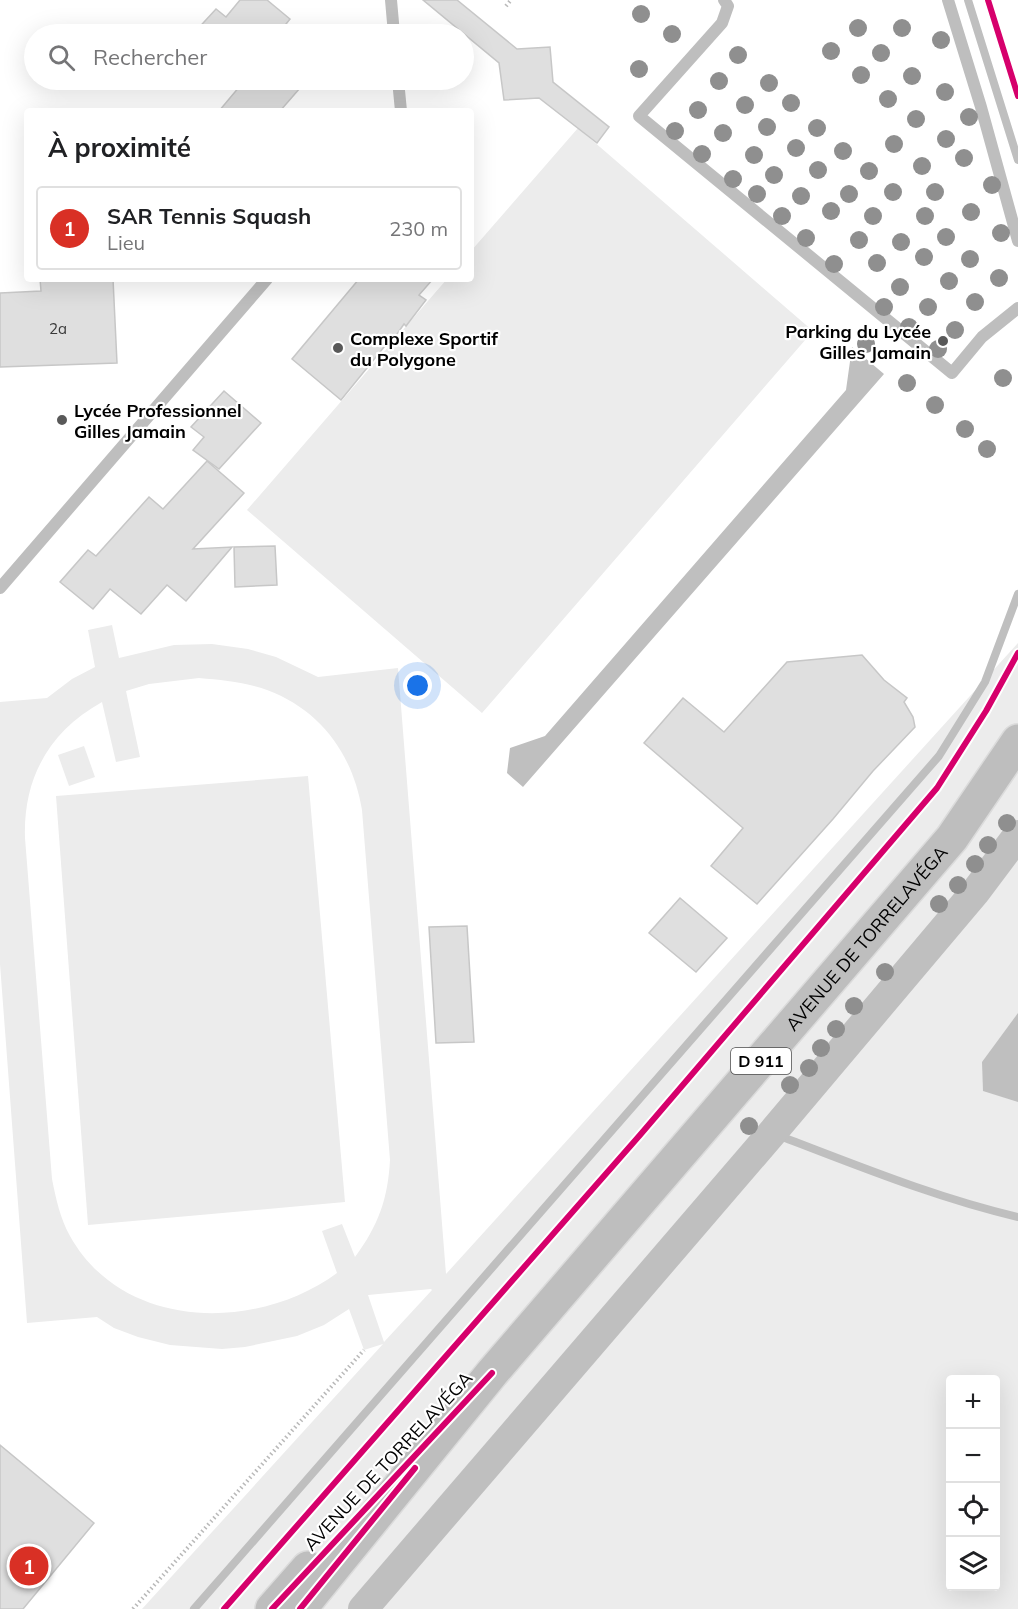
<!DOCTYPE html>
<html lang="fr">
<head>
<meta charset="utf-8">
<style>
  body { margin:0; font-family:Mulish,sans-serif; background:#f6f6f6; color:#202124 }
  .controls { position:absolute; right:18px; bottom:18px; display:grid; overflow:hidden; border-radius:6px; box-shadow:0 6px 24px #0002 }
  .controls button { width:54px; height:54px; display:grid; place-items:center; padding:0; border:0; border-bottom:2px solid #e0e0e0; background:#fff; color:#202124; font:30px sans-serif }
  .you { position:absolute; left:418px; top:686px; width:21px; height:21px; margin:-15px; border:4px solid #fff; border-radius:50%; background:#1a73e8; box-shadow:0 0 0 9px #1a73e833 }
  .badge { display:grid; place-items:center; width:39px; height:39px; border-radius:50%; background:#d93025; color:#fff; font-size:20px; font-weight:700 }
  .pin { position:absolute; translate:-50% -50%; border:3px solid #fff; box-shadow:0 2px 6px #0006 }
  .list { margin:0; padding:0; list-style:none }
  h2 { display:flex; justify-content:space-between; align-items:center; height:78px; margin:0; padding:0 24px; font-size:26px }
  h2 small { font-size:20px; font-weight:400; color:#757577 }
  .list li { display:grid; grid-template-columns:39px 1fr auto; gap:18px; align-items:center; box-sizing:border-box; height:84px; margin:0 12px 12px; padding:0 12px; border:2px solid #e0e0e0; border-radius:6px }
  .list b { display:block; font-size:22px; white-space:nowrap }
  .list p { margin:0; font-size:20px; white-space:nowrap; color:#757577 }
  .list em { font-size:20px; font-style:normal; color:#757577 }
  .icon { flex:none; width:33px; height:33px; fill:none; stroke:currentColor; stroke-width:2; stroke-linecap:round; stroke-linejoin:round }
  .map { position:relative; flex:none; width:1018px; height:1609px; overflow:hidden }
  .search { position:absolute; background:#fff; box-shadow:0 6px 24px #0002; left:24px; top:24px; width:450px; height:66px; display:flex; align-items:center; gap:15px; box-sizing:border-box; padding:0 21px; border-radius:33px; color:#757577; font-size:22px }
  .panel { position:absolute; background:#fff; box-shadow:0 6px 24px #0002; left:24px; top:108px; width:450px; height:174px; border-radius:6px }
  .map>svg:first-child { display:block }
  .green { fill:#ececec; fill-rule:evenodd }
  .water { fill:#bfbfbf }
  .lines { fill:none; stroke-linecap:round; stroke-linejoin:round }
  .stream { stroke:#bfbfbf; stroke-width:8 }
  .canal { stroke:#bfbfbf; stroke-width:30 }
  .building { fill:#dfdfdf; stroke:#c7c7c7; stroke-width:1.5 }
  .primary-casing { stroke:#dbdbdb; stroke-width:36 }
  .path { stroke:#b9b9b9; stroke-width:4; stroke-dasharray:1.5 3; stroke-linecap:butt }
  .lane { stroke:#bebebe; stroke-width:12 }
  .primary { stroke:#bebebe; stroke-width:33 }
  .cycleway-casing { stroke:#fff; stroke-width:10 }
  .cycleway { stroke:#d6006c; stroke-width:6 }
  .tree { fill:#8f8f8f }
  .poi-dot { fill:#595959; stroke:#fff; stroke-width:2 }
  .labels { text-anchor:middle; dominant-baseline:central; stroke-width:4.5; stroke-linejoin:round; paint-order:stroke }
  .number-label { font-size:15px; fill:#383838 }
  .shield { fill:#fff; stroke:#4c4c4c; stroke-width:1.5 }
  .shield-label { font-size:16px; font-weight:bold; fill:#000 }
  .poi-label { font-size:18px; font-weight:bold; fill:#000; stroke:#fff; text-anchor:start }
  .street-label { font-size:18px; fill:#000; stroke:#fff }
</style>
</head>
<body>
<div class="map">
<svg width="1018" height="1609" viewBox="0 0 1018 1609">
  <rect width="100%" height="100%" fill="#fff"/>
  <g class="green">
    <polygon points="578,128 813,331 482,713 247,510 447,279 471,279 471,251"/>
    <path d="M 112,625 L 119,658 L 174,645 L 212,644 L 248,649 L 276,657 L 318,677 L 398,668 L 446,1274 L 1018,643 L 1018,1609 L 142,1609 L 383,1344 L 364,1350 L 349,1309 L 324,1325 L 297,1336 L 245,1347 L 222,1349 L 170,1345 L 138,1337 L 114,1328 L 97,1317 L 27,1323 L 0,964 L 0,702 L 47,698 L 72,679 L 95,667 L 88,630 ZM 199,678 C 222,680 245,682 267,690 C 321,710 353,755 362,810 L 390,1160 C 388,1199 378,1226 355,1257 L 342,1224 L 322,1231 L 337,1273 C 257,1332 123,1331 70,1236 C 60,1218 56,1199 52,1179 L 25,838 C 23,777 50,731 102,702 L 116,762 L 140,757 L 126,691 L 149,684 ZM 431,1289 L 432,1290 L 384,1342 L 368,1295 ZM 950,1380 L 996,1380 L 996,1586 L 950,1586 Z"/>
    <polygon points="84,746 95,777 69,786 58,755"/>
    <polygon points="308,776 345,1202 88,1225 56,796"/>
  </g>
  <g class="water">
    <polygon points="852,347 884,374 523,787 507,773 510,748 545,736 846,390"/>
    <polygon points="1018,1013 1018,1102 983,1091 982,1062"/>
  </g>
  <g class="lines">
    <g class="stream">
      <polyline points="968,0 1018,160"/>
      <path d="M 772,1133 C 854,1164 933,1197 1018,1217"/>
      <polyline points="194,1609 939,756 985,682 1018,594"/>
    </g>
    <polyline class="canal" points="363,1609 772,1133 976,891 1018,835"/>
  </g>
  <g class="building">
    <polygon points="240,0 267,0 290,19 278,34 193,34 216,9 226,17"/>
    <polygon points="423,0 457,0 517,49 550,47 553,82 609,127 597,143 539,98 504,100 499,63"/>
    <polygon points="245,80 307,80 280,111 219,111"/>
    <polygon points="40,279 113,279 117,363 0,367 0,293 41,291"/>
    <polygon points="359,279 433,279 419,295 426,300 406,326 404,324 395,337 393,336 341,400 292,359"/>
    <polygon points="224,391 261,423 219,469 193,450 204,437 191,427"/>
    <polygon points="207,461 244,493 193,549 232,547 186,601 167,585 141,614 110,589 93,609 60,582 88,550 96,556 149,497 163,509"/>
    <polygon points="275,546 277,585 235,587 234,547"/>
    <polygon points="862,655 884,680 907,698 904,702 913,717 915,727 873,771 833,819 757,904 711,866 743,828 644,743 683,698 724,732 787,662"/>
    <polygon points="680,898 727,938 696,972 649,933"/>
    <polygon points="467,926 474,1042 436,1043 429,927"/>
    <polygon points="0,1445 94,1523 23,1609 0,1609"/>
  </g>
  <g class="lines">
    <defs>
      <g id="primary">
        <polyline points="272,1609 308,1568"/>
        <path id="s1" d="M 300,1609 L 492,1373 L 952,838 L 1018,741"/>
      </g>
    </defs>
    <use href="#primary" class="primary-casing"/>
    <g class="path">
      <polyline points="506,6 511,0"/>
      <polyline points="133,1609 364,1350"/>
    </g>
    <g class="lane">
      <polyline points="391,0 394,34"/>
      <polyline points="724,0 728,6 722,23 639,116 952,373 982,337 1018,308"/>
      <polyline points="948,0 981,107 1018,241"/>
      <polyline points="398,80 401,111"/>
      <polyline points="0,588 267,279"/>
    </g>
    <use href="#primary" class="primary"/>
    <defs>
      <g id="cycleway">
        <polyline points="988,0 1018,96"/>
        <polyline points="224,1609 640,1135 937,788 986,711 1018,653"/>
        <polyline points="272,1609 492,1373"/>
        <polyline points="300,1609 415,1468"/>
      </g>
    </defs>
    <use href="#cycleway" class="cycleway-casing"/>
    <use href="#cycleway" class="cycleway"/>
  </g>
  <g class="tree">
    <circle cx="641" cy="14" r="9"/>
    <circle cx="858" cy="28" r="9"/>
    <circle cx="902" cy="28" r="9"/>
    <circle cx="672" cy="34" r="9"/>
    <circle cx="941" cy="40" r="9"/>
    <circle cx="831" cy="51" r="9"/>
    <circle cx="881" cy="53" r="9"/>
    <circle cx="738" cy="55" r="9"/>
    <circle cx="639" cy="69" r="9"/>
    <circle cx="861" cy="75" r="9"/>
    <circle cx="912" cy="76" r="9"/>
    <circle cx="719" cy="81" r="9"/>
    <circle cx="769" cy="83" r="9"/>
    <circle cx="945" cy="92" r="9"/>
    <circle cx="888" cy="99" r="9"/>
    <circle cx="791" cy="103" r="9"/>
    <circle cx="745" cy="105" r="9"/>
    <circle cx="698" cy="110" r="9"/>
    <circle cx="969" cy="117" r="9"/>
    <circle cx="916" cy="119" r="9"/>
    <circle cx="767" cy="127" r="9"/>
    <circle cx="817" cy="128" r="9"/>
    <circle cx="675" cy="131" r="9"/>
    <circle cx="723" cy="133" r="9"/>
    <circle cx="946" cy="139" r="9"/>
    <circle cx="894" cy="144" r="9"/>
    <circle cx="796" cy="148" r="9"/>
    <circle cx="843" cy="151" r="9"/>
    <circle cx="702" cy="154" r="9"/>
    <circle cx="754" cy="155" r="9"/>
    <circle cx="964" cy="158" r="9"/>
    <circle cx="922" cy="166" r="9"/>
    <circle cx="818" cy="170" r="9"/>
    <circle cx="869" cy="171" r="9"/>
    <circle cx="774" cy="175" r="9"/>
    <circle cx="733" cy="179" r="9"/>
    <circle cx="992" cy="185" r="9"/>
    <circle cx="893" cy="192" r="9"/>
    <circle cx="935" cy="192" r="9"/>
    <circle cx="757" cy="194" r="9"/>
    <circle cx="849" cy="194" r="9"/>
    <circle cx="801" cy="196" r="9"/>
    <circle cx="831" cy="211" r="9"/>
    <circle cx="971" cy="212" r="9"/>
    <circle cx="782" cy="216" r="9"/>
    <circle cx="873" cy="216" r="9"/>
    <circle cx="925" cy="216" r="9"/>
    <circle cx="1001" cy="233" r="9"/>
    <circle cx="946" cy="237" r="9"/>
    <circle cx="806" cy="238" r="9"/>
    <circle cx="859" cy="240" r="9"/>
    <circle cx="901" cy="242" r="9"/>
    <circle cx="924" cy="257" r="9"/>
    <circle cx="970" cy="259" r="9"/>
    <circle cx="877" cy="263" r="9"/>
    <circle cx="834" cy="264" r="9"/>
    <circle cx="999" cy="278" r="9"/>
    <circle cx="949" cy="281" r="9"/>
    <circle cx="900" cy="287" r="9"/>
    <circle cx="975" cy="302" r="9"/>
    <circle cx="884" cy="307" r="9"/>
    <circle cx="928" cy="307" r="9"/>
    <circle cx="909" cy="327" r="9"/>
    <circle cx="955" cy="330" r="9"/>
    <circle cx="866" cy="344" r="9"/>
    <circle cx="938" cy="349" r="9"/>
    <circle cx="1003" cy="378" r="9"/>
    <circle cx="907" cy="383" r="9"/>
    <circle cx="935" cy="405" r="9"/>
    <circle cx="965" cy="429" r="9"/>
    <circle cx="987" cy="449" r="9"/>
    <circle cx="1007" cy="823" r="9"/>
    <circle cx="988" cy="845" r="9"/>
    <circle cx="975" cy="864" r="9"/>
    <circle cx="958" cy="885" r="9"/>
    <circle cx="939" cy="904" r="9"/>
    <circle cx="885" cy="972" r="9"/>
    <circle cx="854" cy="1006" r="9"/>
    <circle cx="836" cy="1029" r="9"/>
    <circle cx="821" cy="1048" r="9"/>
    <circle cx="809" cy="1068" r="9"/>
    <circle cx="790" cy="1085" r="9"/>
    <circle cx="749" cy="1126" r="9"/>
  </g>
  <g class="poi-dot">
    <circle cx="943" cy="341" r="6"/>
    <circle cx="338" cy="348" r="6"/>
    <circle cx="62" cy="420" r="6"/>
  </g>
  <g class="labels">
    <g class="number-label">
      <text x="58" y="328">2a</text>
    </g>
    <rect class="shield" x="731" y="1048" width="60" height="26" rx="4.5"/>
    <g class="shield-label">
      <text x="761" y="1061">D 911</text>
    </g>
    <g class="poi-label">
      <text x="931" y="331" text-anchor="end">Parking du Lycée<tspan x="931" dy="21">Gilles Jamain</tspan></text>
      <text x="350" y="338">Complexe Sportif<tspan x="350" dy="21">du Polygone</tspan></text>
      <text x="74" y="410">Lycée Professionnel<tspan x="74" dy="21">Gilles Jamain</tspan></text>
    </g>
    <g class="street-label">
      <text stroke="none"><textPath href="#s1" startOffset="878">AVENUE DE TORRELAVÉGA</textPath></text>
      <text transform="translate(388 1461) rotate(-47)">AVENUE DE TORRELAVÉGA</text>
    </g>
  </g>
</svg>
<div class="controls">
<button>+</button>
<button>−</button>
<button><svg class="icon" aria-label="locate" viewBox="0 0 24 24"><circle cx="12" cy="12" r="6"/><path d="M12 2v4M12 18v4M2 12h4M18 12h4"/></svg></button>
<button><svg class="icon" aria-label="layers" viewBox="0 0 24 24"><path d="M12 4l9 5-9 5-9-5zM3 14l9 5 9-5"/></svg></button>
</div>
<div class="you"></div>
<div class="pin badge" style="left:29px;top:1566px">1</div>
<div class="search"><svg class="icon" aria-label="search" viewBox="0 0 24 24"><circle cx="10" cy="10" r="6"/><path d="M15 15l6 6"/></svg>Rechercher</div>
<section class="panel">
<h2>À proximité<small></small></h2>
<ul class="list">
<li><span class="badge">1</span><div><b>SAR Tennis Squash</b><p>Lieu</p></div><em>230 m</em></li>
</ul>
</section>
</div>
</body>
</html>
